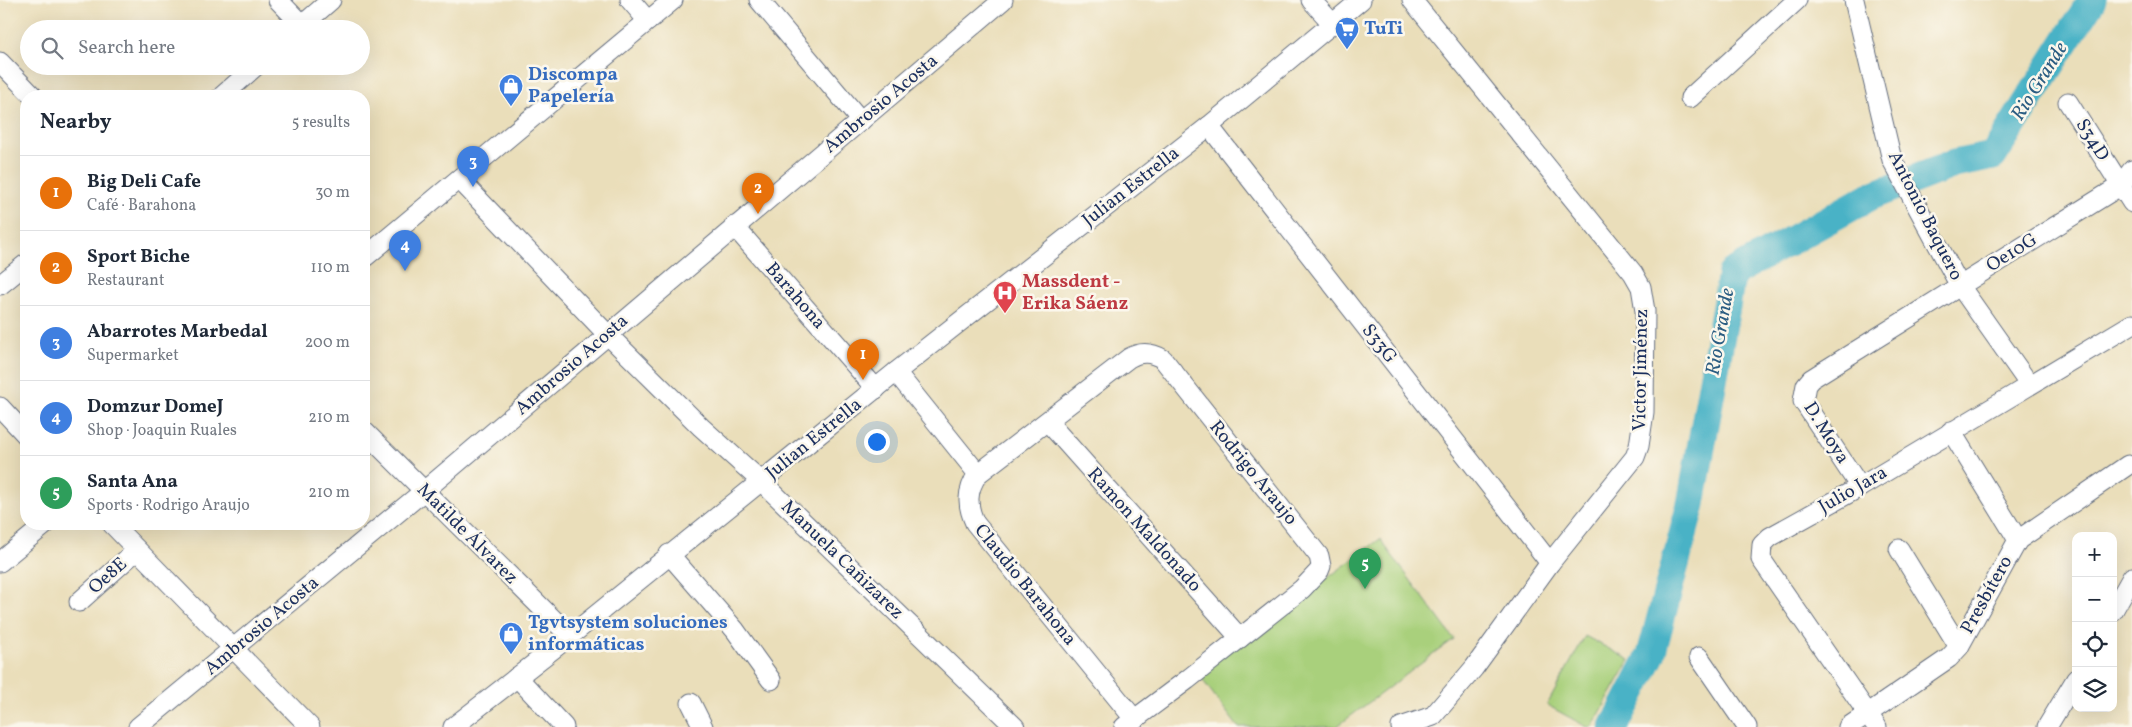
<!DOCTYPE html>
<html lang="en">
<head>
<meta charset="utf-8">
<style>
  body { margin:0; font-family:Vollkorn,serif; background:#f6f6f7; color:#1f2937 }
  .controls { position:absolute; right:15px; bottom:15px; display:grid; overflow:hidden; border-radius:10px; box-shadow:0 5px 20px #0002 }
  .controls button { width:45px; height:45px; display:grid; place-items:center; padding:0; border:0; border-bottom:1px solid #e0e1e3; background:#fff; color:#1f2937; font:25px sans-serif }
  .you { position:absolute; left:876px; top:441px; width:18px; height:18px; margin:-12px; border:4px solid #fff; border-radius:50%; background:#1a73e8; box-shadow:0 0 0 8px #1a73e833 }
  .badge { display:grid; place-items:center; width:32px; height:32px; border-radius:50%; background:#d93025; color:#fff; font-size:16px; font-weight:700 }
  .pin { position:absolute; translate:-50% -41px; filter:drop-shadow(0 1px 2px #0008) }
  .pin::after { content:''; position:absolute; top:26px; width:18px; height:15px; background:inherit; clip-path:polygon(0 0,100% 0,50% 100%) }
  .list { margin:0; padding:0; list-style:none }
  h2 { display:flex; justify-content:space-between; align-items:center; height:65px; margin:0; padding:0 20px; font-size:21px }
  h2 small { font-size:16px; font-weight:400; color:#747a83 }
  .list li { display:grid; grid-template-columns:32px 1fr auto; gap:15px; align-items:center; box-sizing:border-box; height:75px; padding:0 20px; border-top:1px solid #e0e1e3 }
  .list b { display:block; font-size:19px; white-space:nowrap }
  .list p { margin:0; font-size:16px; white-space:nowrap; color:#747a83 }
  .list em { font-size:16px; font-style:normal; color:#747a83 }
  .icon { flex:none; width:28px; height:28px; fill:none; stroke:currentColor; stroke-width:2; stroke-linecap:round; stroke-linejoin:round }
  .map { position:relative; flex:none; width:2132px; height:727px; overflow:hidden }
  .search { position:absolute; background:#fff; box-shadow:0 5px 20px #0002; left:20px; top:20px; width:350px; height:55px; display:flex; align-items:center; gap:12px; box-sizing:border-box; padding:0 18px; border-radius:28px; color:#747a83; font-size:19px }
  .panel { position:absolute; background:#fff; box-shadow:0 5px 20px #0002; left:20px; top:90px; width:350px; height:440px; border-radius:20px }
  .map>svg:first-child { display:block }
  .green { fill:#a9d07b; stroke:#62806c }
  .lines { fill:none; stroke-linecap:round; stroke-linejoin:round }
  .river { stroke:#48b2c6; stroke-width:29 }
  .minor-casing { stroke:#636c7e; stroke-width:21 }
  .minor { stroke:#fff; stroke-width:19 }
  .labels { text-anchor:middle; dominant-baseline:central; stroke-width:5; stroke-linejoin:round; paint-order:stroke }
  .shop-label { font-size:19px; font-weight:bold; fill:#366cbe; stroke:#fbf7ec; text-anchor:start }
  .street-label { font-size:19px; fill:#1b2f5e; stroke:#fbf7ec }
  .health-label { font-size:19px; font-weight:bold; fill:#be3a42; stroke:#fbf7ec; text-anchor:start }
  .water-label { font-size:20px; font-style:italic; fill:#2b5d82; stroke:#fbf7ec }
</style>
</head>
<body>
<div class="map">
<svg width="2132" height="727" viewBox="0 0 2132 727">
  <rect width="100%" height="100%" fill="#fbf7ec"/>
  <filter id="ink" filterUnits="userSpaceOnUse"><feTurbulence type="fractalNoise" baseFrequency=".02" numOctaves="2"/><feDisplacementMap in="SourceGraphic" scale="10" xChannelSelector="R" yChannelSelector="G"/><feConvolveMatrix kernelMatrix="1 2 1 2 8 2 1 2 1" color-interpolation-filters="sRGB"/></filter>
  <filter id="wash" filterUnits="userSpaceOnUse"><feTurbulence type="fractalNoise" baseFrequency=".0096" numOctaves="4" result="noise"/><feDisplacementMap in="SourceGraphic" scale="20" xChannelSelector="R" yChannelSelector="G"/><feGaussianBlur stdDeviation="1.12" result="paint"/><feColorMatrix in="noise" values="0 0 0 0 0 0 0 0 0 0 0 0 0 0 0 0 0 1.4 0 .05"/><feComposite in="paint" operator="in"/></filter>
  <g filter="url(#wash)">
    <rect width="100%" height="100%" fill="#eadeba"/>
    <g class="green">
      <polygon points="1380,539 1454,639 1336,727 1238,727 1198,674"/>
      <polygon points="1585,636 1630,660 1592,727 1587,727 1547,705"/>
    </g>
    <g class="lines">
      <polyline class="river" points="1614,727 1651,655 1691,504 1732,273 1871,196 1954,164 1993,156 2092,0"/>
    </g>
  </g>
  <g filter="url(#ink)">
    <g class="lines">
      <defs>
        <g id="minor">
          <polyline points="278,0 302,25"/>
          <polyline points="630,0 648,21"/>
          <polyline points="759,0 861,121"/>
          <polyline points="1311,0 1332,23"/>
          <polyline points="1854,0 1892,160 1960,286 2029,384"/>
          <polyline points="298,29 331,0"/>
          <polyline points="0,62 33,96"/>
          <polyline points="222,96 256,66"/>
          <polyline points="1690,98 1797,0"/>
          <polyline points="2068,102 2132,203"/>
          <polyline points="1209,126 1550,563"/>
          <polyline points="459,179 607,334 701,427 762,482 1015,727"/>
          <polyline points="734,226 876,389"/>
          <polyline points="364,258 673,0"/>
          <polyline points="0,285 26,264"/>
          <path d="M 896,372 L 978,474 C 966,491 967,506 975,523 L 1135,720"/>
          <polyline points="0,407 26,435"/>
          <polyline points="1048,422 1240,638"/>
          <polyline points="364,431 570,636"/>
          <polyline points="1951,431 2018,540"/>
          <path d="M 978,474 L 1129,358 C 1141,351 1151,352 1163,359 L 1319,556 L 1321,566 L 1319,571 L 1302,589 L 1187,680 L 1124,727"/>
          <polyline points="1860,487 1803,401 1806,385 1811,379 2120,186 2132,170"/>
          <polyline points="112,524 310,727"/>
          <polyline points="1899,549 1959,647"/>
          <polyline points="669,554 735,630 771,680"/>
          <polyline points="0,562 46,524"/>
          <polyline points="79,602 137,550"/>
          <polyline points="2113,611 2132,577"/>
          <polyline points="1699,657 1747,727"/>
          <polyline points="517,677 564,727"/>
          <polyline points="691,703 703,727"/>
          <polyline points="138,727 424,491 1003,0"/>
          <polyline points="453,727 570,636 896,372 1209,126 1361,0"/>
          <polyline points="1401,727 1433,716 1474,668 1550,563 1635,457 1639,446 1644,412 1645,311 1641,287 1633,273 1412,0"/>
          <polyline points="1848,727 1949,658 1959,647 2018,540 2128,465"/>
          <polyline points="1877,727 1761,559 1762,545 1770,537 1860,487 2132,324"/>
          <polyline points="2047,727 2076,679"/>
        </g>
      </defs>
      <use href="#minor" class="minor-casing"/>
      <use href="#minor" class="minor"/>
    </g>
  </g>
  <defs>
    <symbol id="supermarket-pin" viewBox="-11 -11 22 30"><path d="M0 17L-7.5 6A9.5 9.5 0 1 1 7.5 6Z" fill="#3f7fe0" stroke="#fbf7ec"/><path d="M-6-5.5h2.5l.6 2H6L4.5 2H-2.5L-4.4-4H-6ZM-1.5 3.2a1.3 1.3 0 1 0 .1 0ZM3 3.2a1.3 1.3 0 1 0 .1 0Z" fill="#fff"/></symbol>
    <symbol id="shop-pin" viewBox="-11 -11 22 30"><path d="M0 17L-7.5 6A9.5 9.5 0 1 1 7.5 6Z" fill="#3f7fe0" stroke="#fbf7ec"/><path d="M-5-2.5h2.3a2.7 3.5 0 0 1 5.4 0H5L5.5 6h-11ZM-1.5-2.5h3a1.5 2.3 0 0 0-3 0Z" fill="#fff"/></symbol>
    <symbol id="hospital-pin" viewBox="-11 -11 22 30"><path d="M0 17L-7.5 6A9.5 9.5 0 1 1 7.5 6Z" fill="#e0444e" stroke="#fbf7ec"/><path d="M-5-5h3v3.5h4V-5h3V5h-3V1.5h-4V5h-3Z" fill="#fff"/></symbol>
  </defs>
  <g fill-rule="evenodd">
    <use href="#supermarket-pin" x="1333" y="15" width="28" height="38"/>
    <use href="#shop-pin" x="497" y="72" width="28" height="38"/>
    <use href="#hospital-pin" x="991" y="279" width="28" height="38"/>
    <use href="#shop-pin" x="497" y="620" width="28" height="38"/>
  </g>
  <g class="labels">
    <g class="shop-label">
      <text x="1364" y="29">TuTi</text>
      <text x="528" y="75">Discompa<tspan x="528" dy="22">Papelería</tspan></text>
      <text x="528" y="623">Tgvtsystem soluciones<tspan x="528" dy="22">informáticas</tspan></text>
    </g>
    <g class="street-label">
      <text transform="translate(881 104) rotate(-40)">Ambrosio Acosta</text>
      <text transform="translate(2092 140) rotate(58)">S34D</text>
      <text transform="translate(1131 187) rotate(-38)">Julian Estrella</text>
      <text transform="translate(1925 216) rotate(63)">Antonio Baquero</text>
      <text transform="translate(2012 253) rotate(-32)">Oe10G</text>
      <text transform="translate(795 296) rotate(49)">Barahona</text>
      <text transform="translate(1379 344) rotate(52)">S33G</text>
      <text transform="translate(572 365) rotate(-41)">Ambrosio Acosta</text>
      <text transform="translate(1641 370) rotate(-89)">Victor Jiménez</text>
      <text transform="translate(1826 433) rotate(58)">D. Moya</text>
      <text transform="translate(814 439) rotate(-39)">Julian Estrella</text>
      <text transform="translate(1253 473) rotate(51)">Rodrigo Araujo</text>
      <text transform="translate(1853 490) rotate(-30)">Julio Jara</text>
      <text transform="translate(1144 530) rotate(48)">Ramon Maldonado</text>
      <text transform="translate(467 534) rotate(45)">Matilde Álvarez</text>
      <text transform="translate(842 560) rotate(44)">Manuela Cañizarez</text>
      <text transform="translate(108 576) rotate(-42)">Oe8E</text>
      <text transform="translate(1025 585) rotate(51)">Claudio Barahona</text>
      <text transform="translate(1987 595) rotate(-61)">Presbítero</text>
      <text transform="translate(262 626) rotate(-40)">Ambrosio Acosta</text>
    </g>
    <g class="health-label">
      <text x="1022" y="282">Massdent -<tspan x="1022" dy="22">Erika Sáenz</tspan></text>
    </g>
    <g class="water-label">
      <text transform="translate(2040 82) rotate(-58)">Rio Grande</text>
      <text transform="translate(1721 332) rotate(-80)">Rio Grande</text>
    </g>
  </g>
</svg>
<div class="controls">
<button>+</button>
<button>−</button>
<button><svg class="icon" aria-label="locate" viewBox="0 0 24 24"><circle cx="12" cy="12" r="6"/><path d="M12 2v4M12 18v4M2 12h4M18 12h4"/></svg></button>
<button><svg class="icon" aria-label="layers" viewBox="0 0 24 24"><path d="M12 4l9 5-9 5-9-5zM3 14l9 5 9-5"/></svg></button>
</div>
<div class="you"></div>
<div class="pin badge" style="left:863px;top:380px;background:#e8710a">1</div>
<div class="pin badge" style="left:758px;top:214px;background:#e8710a">2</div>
<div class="pin badge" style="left:473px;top:187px;background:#3f7fe0">3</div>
<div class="pin badge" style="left:405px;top:271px;background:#3f7fe0">4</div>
<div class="pin badge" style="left:1365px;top:589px;background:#2e9e5b">5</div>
<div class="search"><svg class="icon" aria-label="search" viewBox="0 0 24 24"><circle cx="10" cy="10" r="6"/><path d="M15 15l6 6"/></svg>Search here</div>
<section class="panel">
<h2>Nearby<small>5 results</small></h2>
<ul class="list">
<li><span class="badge" style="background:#e8710a">1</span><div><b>Big Deli Cafe</b><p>Café · Barahona</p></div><em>30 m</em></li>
<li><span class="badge" style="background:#e8710a">2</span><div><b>Sport Biche</b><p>Restaurant</p></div><em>110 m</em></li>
<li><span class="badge" style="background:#3f7fe0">3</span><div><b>Abarrotes Marbedal</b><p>Supermarket</p></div><em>200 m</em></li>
<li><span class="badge" style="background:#3f7fe0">4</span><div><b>Domzur DomeJ</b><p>Shop · Joaquin Ruales</p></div><em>210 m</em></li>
<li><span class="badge" style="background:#2e9e5b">5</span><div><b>Santa Ana</b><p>Sports · Rodrigo Araujo</p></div><em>210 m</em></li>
</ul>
</section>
</div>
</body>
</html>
